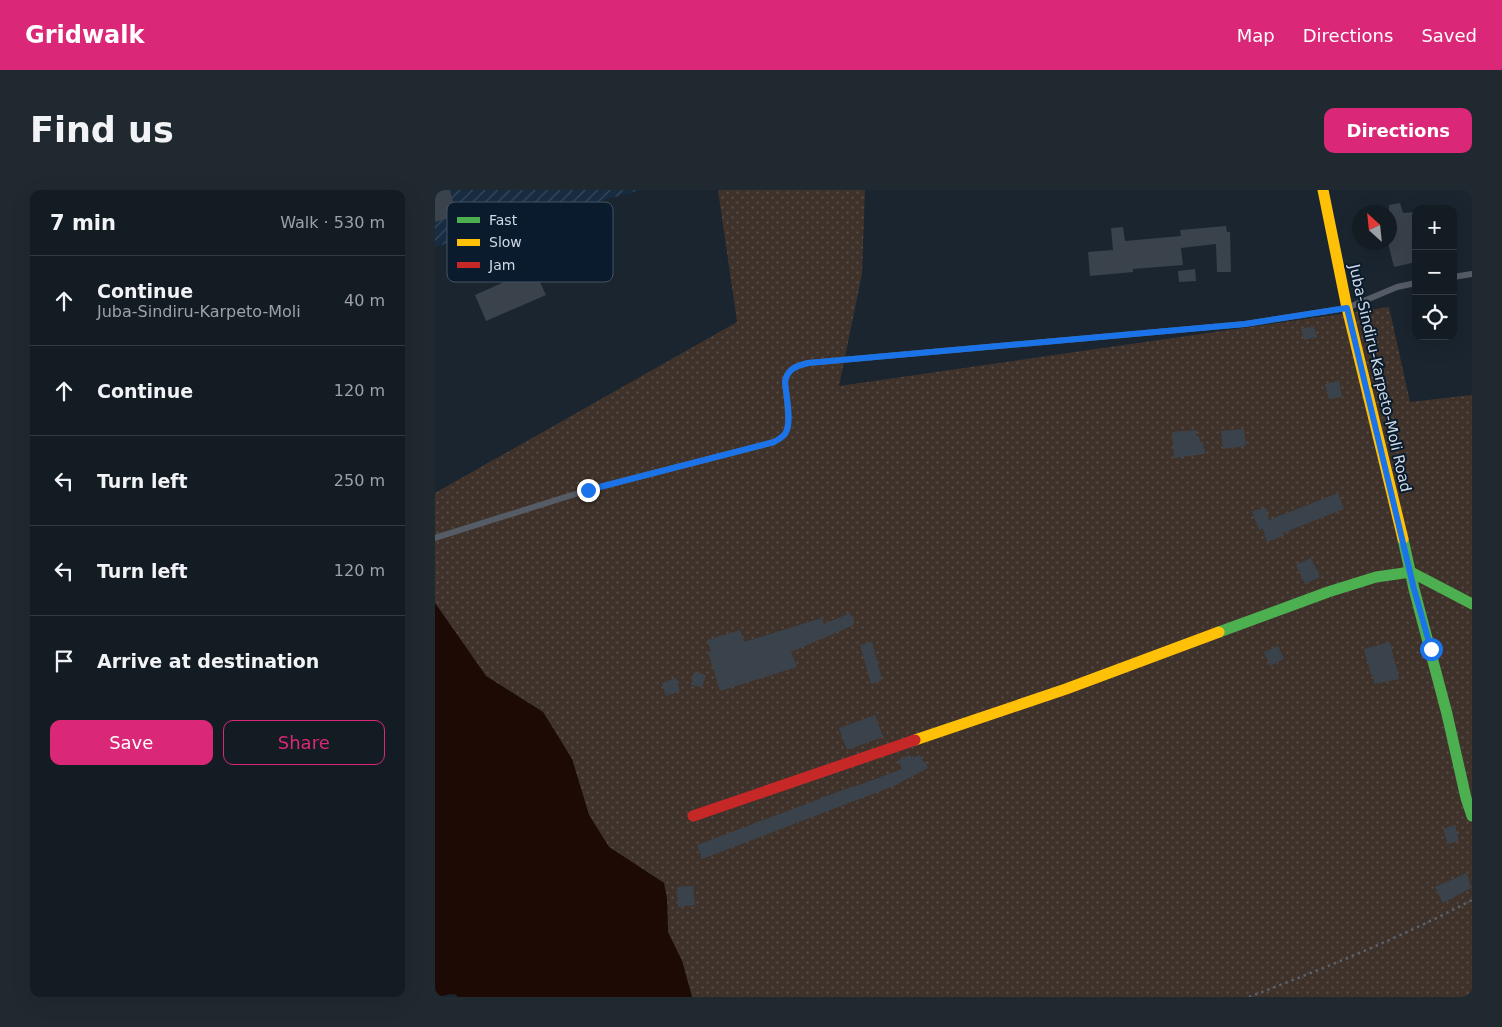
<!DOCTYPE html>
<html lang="en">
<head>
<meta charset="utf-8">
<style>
  body { margin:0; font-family:"DejaVu Sans",sans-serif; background:#212930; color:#f1f3f6 }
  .controls { position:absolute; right:15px; top:15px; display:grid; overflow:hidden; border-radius:10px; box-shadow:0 5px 20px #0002 }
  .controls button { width:45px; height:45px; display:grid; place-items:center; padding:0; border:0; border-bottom:1px solid #333a41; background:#141c23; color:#f1f3f6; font:25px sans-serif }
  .compass { position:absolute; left:917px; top:15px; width:45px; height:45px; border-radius:50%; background:#141c23; box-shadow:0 5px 20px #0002; rotate:333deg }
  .stop { position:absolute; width:15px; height:15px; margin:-11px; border:4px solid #1a73e8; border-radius:50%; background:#fff }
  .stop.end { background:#1a73e8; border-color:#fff; box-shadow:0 1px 5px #0008 }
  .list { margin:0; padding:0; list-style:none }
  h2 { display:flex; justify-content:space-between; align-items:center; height:65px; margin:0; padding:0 20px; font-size:21px }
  h2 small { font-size:16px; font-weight:400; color:#9da1a6 }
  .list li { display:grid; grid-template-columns:32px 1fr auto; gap:15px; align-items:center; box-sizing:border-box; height:90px; padding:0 20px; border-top:1px solid #333a41 }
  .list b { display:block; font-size:19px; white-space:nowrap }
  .list p { margin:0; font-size:16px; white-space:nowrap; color:#9da1a6 }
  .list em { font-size:16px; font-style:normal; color:#9da1a6 }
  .actions { display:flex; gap:10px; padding:15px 20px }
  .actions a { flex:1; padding:11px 0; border:1px solid #db2777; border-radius:10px; text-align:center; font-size:18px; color:#db2777 }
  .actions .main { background:#db2777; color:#fff }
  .icon { flex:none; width:28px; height:28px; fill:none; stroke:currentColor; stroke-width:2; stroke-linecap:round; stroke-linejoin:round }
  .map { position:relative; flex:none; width:1037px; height:807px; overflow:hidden; border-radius:10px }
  header { display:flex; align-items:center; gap:30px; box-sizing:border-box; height:70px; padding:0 25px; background:#db2777; color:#fff }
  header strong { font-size:24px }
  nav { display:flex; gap:28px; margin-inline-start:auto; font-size:18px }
  .intro { display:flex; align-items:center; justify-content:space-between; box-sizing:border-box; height:120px; padding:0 30px }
  h1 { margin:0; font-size:35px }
  .button { padding:12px 22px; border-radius:10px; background:#db2777; color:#fff; font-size:18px; font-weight:700 }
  main { display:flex; gap:30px; padding:0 30px }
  aside { flex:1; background:#141c23; border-radius:10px; box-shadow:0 5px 20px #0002 }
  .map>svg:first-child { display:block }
  .industrial { fill:url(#industrial-furrows) }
  .grass { fill:url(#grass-dots) }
  .water { fill:#1e0a04 }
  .building { fill:#3a434c }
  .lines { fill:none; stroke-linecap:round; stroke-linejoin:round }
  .path { stroke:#5a616a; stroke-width:2.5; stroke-dasharray:2.5 4; stroke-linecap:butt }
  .lane { stroke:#555c65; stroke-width:6 }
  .fast { stroke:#4caf50; stroke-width:11 }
  .slow { stroke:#ffc107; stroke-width:11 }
  .jam { stroke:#c62828; stroke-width:11 }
  .route { stroke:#1a73e8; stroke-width:6 }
  .labels { text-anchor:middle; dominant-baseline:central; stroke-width:4; stroke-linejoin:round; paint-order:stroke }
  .street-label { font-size:15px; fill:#cfdae7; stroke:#0a1b2d }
  .key { fill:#0a1b2d; stroke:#455465; stroke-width:1 }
  .key-label { font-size:14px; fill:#cfdae7 }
</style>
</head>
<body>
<header>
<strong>Gridwalk</strong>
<nav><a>Map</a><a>Directions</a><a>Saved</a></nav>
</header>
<div class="intro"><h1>Find us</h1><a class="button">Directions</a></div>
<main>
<aside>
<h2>7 min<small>Walk · 530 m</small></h2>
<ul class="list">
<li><svg class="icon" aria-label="ahead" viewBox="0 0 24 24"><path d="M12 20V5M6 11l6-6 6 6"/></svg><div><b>Continue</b><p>Juba-Sindiru-Karpeto-Moli</p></div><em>40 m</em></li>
<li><svg class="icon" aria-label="ahead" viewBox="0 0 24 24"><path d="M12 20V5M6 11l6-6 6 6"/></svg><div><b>Continue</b></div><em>120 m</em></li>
<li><svg class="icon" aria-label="left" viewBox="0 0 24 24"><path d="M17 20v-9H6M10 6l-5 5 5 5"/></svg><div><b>Turn left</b></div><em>250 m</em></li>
<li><svg class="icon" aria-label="left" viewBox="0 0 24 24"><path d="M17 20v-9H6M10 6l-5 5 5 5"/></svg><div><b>Turn left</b></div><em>120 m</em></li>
<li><svg class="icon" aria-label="arrive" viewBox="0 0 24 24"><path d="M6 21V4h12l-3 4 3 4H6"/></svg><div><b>Arrive at destination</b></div></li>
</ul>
<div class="actions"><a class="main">Save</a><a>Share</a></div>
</aside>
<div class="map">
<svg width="1037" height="807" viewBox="0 0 1037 807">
  <defs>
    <pattern id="industrial-furrows" width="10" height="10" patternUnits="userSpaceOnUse" patternTransform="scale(1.25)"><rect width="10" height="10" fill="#172b41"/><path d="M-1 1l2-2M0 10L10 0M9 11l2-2" fill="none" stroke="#38495c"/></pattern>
    <pattern id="grass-dots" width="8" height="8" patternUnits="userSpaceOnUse" patternTransform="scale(1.25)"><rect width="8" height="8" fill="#3f322b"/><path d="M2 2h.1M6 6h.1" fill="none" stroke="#5a4f4a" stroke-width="1.8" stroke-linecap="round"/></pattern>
  </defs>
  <rect width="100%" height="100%" fill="#1b252f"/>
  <polygon class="industrial" points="0,0 205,0 0,57"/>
  <polygon class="grass" points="283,0 430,0 427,84 404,196 954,117 975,212 1037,205 1037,807 257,807 247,771 233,742 232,709 229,693 174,657 154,625 137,569 108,522 51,486 0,413 0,303 302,132"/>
  <path class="water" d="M 0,413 L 51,486 L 108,522 L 137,569 L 154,625 L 174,657 L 229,693 L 232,709 L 233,742 L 247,771 L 257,807 L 23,807 L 20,804 C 11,804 7,807 0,807 Z"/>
  <g class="building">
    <polygon points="0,0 15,0 22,26 0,32"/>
    <polygon points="965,13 968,23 981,22 981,72 959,77 954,57 954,15"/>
    <polygon points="791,36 792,42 795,42 796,82 782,82 781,54 746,58 748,75 698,79 698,82 655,86 653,62 678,60 676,38 688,37 690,51 746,46 745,40"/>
    <polygon points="99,79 111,105 51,131 40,105"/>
    <polygon points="760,79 761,91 744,92 743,81"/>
    <polygon points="879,136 882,147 869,150 866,139"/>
    <polygon points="904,191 907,207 894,209 890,194"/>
    <polygon points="809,239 811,256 788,259 786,241"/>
    <polygon points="761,240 761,246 764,246 765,252 768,252 770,264 739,268 737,242"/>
    <polygon points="903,303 909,319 848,343 849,346 832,352 828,339 824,340 817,321 831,318 834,330"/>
    <polygon points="876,368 885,387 870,394 861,375"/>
    <polygon points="415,423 419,431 419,435 356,462 362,477 285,501 273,462 276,461 272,450 305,440 309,452 387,428 389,434"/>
    <polygon points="437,452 447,490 436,494 425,455"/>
    <polygon points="955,452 964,489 939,494 938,485 936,485 929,459"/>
    <polygon points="843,456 849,469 835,476 829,462"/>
    <polygon points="259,482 271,485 267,497 256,495"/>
    <polygon points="241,488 245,501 231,506 227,493"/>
    <polygon points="440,525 448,547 412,560 404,538"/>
    <polygon points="475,565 477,568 485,565 488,572 490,571 493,578 464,593 464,594 267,669 262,655 416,597 416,598 467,579 463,570"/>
    <polygon points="1020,635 1024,651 1013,654 1008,639"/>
    <polygon points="1032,683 1036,698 1008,713 1000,697"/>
    <polygon points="258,696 260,715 243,717 242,697"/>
  </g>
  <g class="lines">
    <path class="path" d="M 814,807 C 890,778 965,748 1037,710"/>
    <g class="lane">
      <polyline points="1018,87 1037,84"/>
      <path d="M 0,348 L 153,300 L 339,252 C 344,249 349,247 351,242 C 356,232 351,204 350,192 C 352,179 361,176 373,173 L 810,134 L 912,118 L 962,97 L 981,93"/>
    </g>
    <g class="fast">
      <polyline points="968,349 979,399 1012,524 1031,608 1037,626"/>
      <polyline points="784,442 893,402 941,387 976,382 1037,414"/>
    </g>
    <g class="slow">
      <polyline points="888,0 912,118 968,349"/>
      <polyline points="480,550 631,499 784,442"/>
    </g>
    <polyline class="jam" points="258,626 480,550"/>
  </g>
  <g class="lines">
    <path class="route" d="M 153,300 L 339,252 C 344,249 349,247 351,242 C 357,232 351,204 350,192 C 352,179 361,176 373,173 L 810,134 L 912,118 L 979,399 L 996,459"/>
  </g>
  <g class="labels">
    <g class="street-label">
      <text transform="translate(945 188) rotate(77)">Juba-Sindiru-Karpeto-Moli Road</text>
    </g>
  </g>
  <rect x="12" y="12" width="166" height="80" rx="8" class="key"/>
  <rect x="22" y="27" width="23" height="6" fill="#4caf50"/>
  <rect x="22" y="49" width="23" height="7" fill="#ffc107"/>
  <rect x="22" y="72" width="23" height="6" fill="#c62828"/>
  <g class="key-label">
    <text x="54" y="35">Fast</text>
    <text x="54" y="57">Slow</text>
    <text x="54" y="80">Jam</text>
  </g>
</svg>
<div class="controls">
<button>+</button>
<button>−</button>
<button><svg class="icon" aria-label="locate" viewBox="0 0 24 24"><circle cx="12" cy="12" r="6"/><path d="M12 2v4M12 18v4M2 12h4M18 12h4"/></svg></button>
</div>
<svg class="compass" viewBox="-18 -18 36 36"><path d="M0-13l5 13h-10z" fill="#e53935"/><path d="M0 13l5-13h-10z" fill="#9da1a6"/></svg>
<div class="stop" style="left:996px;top:459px"></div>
<div class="stop end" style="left:153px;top:300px"></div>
</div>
</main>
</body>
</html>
